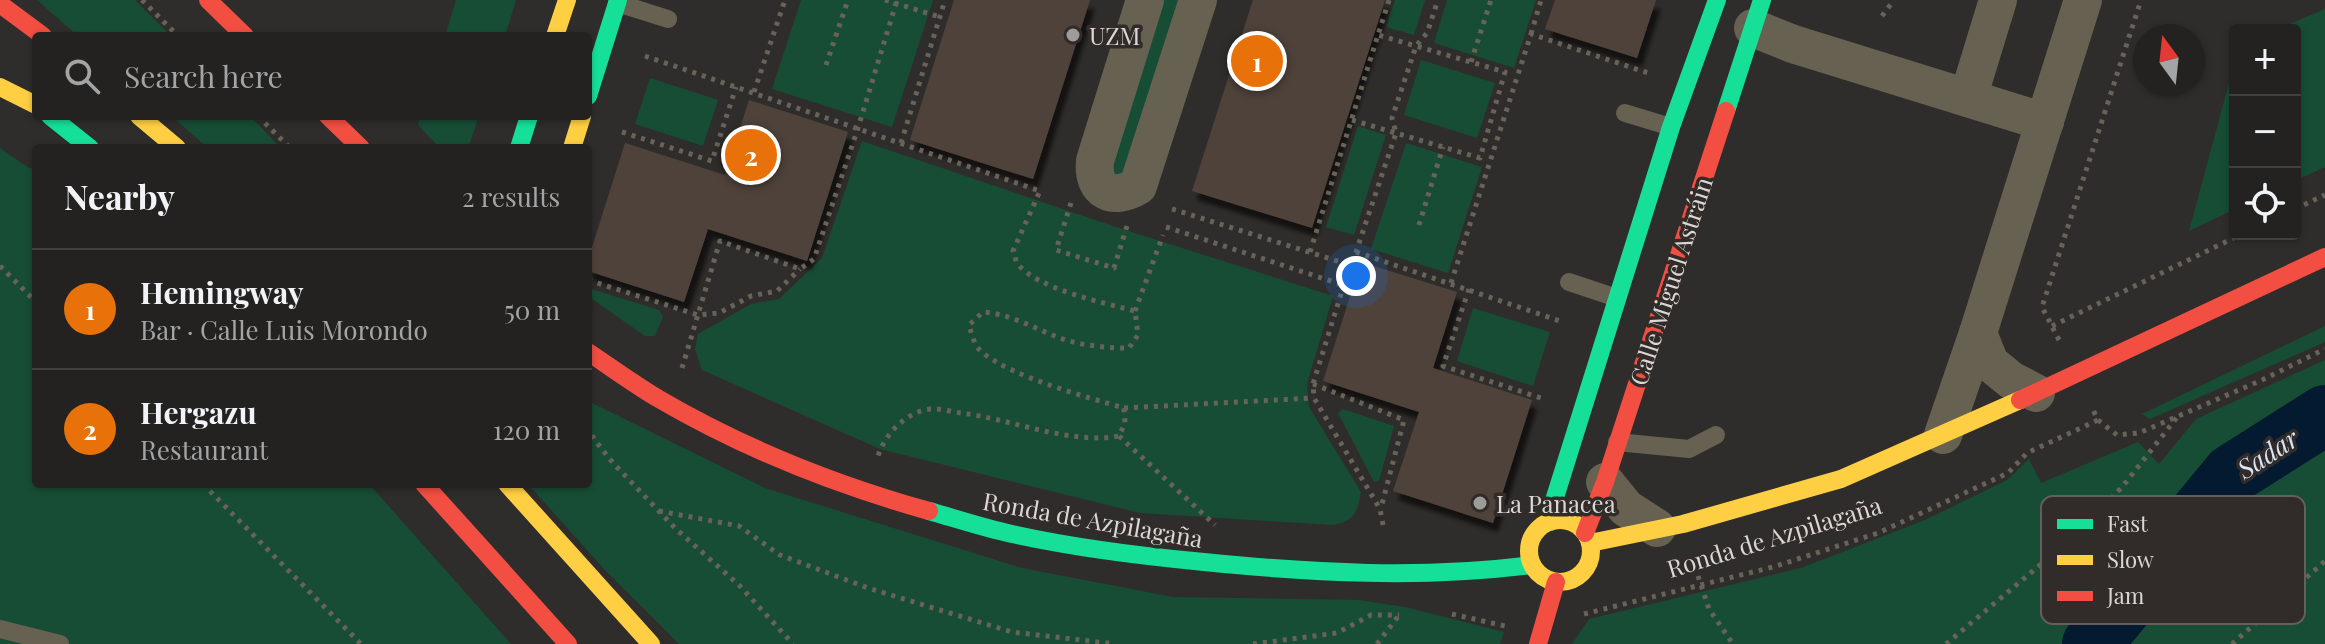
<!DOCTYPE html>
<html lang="en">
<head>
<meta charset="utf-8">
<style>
  body { margin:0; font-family:"Playfair Display",serif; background:#2f2f2d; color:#f1f3f6 }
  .controls { position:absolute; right:24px; top:24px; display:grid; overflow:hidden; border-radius:8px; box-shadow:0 2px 6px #0004 }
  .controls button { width:72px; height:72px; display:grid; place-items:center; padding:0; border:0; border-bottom:2px solid #403f3e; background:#232220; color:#f1f3f6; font:40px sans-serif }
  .compass { position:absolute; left:2133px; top:24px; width:72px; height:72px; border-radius:50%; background:#232220; box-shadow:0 2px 6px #0004; rotate:345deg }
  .you { position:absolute; left:1356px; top:276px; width:28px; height:28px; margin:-20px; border:6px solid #fff; border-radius:50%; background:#1a73e8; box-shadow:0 0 0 12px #1a73e833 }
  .badge { display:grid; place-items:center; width:52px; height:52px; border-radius:50%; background:#2563eb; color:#fff; font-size:26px; font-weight:700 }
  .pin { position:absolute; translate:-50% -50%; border:4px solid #fff; box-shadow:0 2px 8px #0006 }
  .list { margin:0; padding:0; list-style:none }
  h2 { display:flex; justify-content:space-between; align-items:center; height:104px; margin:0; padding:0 32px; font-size:34px }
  h2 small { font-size:26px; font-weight:400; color:#a3a4a5 }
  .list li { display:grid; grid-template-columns:52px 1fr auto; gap:24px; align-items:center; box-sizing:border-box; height:120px; padding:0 32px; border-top:2px solid #403f3e }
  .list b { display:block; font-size:30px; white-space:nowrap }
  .list p { margin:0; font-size:26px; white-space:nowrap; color:#a3a4a5 }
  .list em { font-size:26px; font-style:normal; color:#a3a4a5 }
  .icon { flex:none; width:44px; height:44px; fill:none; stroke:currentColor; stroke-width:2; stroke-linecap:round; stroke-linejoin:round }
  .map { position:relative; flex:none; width:2325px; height:644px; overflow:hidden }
  .search { position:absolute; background:#232220; box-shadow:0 2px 6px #0004; left:32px; top:32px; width:560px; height:88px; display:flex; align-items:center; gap:20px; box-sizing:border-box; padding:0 28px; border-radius:8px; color:#a3a4a5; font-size:30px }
  .panel { position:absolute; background:#232220; box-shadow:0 2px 6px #0004; left:32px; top:144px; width:560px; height:344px; border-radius:8px }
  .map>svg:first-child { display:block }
  .green { fill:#174d35 }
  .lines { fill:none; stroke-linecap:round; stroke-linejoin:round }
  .river { stroke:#041a30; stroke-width:60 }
  .building { fill:#50433a; filter:url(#shadow) }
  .path { stroke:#676359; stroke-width:5; stroke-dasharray:4 6; stroke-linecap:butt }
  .lane { stroke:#676151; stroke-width:18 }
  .street { stroke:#676151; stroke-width:38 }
  .fast { stroke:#16e098; stroke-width:18 }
  .slow { stroke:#ffcf43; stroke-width:18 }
  .jam { stroke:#f24e42; stroke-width:18 }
  .poi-dot { fill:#9e9c9a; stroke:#312c29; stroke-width:3 }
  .labels { text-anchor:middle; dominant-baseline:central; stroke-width:7; stroke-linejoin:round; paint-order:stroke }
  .poi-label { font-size:24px; fill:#dad7d5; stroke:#312c29; text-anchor:start }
  .street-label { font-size:24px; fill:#dad7d5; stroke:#312c29 }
  .water-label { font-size:26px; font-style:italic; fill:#d8e6f5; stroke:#312c29 }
  .key { fill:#312c29; stroke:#645f5d; stroke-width:2 }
  .key-label { font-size:22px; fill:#dad7d5 }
</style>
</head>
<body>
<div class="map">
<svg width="2325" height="644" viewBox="0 0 2325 644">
  <defs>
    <filter id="shadow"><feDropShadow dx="5" dy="9" stdDeviation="2" flood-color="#0009"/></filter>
  </defs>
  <rect width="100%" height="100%" fill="#2f2d2b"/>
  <g class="green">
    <polygon points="37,0 135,0 171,36 78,36"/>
    <polygon points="456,0 516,0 505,36 445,36"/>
    <polygon points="801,0 933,0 892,127 772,89"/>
    <polygon points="1163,0 1185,0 1133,172 1115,177 1113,168"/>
    <polygon points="1395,0 1425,0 1414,35 1386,27"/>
    <polygon points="1447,0 1536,0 1514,68 1434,43"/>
    <polygon points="2325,9 2325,167 2295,181 2295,30 2275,30"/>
    <polygon points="1421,60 1495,83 1477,138 1404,115"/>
    <polygon points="2235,61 2235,209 2189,231"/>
    <polygon points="650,78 718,100 703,146 635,124"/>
    <polygon points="171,116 250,116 281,148 208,148"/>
    <polygon points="420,116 479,116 468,148 440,148 418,125"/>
    <polygon points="1358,126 1386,135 1354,235 1326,227"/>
    <path d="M 862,141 L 1116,227 L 1333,296 L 1307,384 L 1309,407 L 1361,492 C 1357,513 1355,520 1334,525 L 1140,513 L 880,449 L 702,370 L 695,349 L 698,334 L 751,304 L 779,299 L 822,258 Z"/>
    <polygon points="1406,143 1482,167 1448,273 1371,249"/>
    <polygon points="0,148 29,168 36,169 36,484 369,484 511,644 0,644"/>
    <polygon points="588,288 659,310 663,317 655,336 645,336 588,296"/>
    <polygon points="1473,308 1550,332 1533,386 1457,361"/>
    <polygon points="2325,326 2325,342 2150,419 2142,414"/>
    <polygon points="2325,360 2325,644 1572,644 1589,619 1801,568 1925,520 2007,480 2029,459 2041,483 2138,442 2159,464 2196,419"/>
    <polygon points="588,401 765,488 1022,568 1173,597 1359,600 1405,607 1504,632 1500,644 679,644 604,569 528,484 588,484"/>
    <polygon points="1343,409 1394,426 1379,481 1374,482 1338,413"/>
  </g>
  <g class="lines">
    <polyline class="river" points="2092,644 2232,474 2325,415"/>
  </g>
  <g class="building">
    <polygon points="954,0 1090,0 1033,179 910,140"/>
    <polygon points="1253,0 1385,0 1312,228 1192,191"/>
    <polygon points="1555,0 1656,0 1637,58 1545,29"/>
    <polygon points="749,100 848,132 807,261 708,229 684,302 588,271 588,260 625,143 725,175"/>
    <polygon points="1361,262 1457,292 1433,368 1532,400 1493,523 1393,491 1419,412 1323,381"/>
  </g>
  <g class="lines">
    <g class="path">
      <polyline points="142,0 178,36"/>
      <polyline points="885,0 940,17"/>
      <polyline points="1882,16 1894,0"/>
      <polyline points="1531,34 1541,0"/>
      <path d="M 645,56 L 1040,191 L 1013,251 C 1015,255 1015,259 1017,263 C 1036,289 1105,303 1135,311 L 1138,335 L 1129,348 C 1108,348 1086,346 1066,340 C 1038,331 1013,314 983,312 L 969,325 C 972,335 974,346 983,353 C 1013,377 1086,397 1124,408 L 1125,423 L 1119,436 C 1070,445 1011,419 961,413 C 952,412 940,408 930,409 C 906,412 885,434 878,456"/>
      <polyline points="1471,62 1491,0"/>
      <polyline points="826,65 848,0"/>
      <polyline points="754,92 785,0"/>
      <polyline points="258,116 290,148"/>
      <polyline points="1352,120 1480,158 1505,72 1378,35"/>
      <polyline points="622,132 712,161 736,87"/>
      <polyline points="901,143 945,0"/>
      <polyline points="1071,203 1056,250 1114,268 1127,226"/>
      <polyline points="1172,209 1350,265 1356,252 1396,133 1392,118 1416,46 1427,33 1438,0"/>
      <polyline points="2295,209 2325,195"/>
      <polyline points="1419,225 1443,147"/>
      <polyline points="1166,227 1343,285"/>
      <polyline points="1310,252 1389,0"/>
      <polyline points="1356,252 1563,322"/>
      <polyline points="1350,265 1313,384 1314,398 1380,509 1384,530"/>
      <polyline points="0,266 36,302"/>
      <polyline points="588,280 698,315 719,313 751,296 777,291 800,269"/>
      <polyline points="1451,283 1531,34 1648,73"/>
      <polyline points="1469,289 1443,366 1541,398"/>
      <polyline points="1135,311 1163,235"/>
      <polyline points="2052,326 2242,234"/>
      <polyline points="2059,340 2042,307 2141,0"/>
      <polyline points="682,368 720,241 800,269 814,259 858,128 897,0"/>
      <polyline points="1313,384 1404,420 1381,508"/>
      <polyline points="1124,408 1314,398"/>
      <polyline points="2098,420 2117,435 2139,433 2262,380 2325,349"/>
      <polyline points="588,426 594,439 613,463 676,529 739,585 793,644"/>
      <polyline points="1119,436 1215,525"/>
      <polyline points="203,484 361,644"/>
      <polyline points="659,511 739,526 780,555 868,588 1012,632 1115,644"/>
      <polyline points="1698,576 1709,609 1733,644"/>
      <polyline points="1452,614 1505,626"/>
      <polyline points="1584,614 1773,567 1878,533 2008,473 2027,453 2098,420 2091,406"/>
      <polyline points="1253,644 1337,633 1371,615 1399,615"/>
      <polyline points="1377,644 1400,614"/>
      <polyline points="1946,644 2077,534 2123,486 2178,416"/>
      <polyline points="2232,644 2325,561"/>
    </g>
    <g class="lane">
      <polyline points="617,3 668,19"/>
      <polyline points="1625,113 1671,127"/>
      <polyline points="1569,282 1617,298"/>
      <polyline points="1617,442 1689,449 1716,435"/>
      <polyline points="0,629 60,644"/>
    </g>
    <g class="street">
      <path d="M 1145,0 L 1095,161 C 1092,192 1113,201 1138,186 L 1198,0"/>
      <polyline points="1753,28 1793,44 2045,122"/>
      <polyline points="1968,98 1998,0"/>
      <polyline points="1978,333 1990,363 2011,380 2036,393"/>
      <polyline points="1943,435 1978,333 2083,0"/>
      <polyline points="1605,482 1626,508 1657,528"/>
    </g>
    <g class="fast">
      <polyline points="588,96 618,0"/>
      <polyline points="1726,111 1762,0"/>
      <polyline points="50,116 90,148"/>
      <polyline points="519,148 529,116"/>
      <path d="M 929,511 C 957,519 984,528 1012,534 C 1075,548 1140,556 1204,562 C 1313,573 1423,579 1532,565"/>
      <polyline points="1550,522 1552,507 1671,127 1717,0"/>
    </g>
    <g class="slow">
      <polyline points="555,36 567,0"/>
      <polyline points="0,87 36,105"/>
      <polyline points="139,116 177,148"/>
      <polyline points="572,148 582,116"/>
      <polyline points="507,484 651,644"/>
      <circle cx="1560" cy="551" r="31"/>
      <polyline points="1590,543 1683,524 1841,479 2020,400"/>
    </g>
    <g class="jam">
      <polyline points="208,0 245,36"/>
      <polyline points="0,4 43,36"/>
      <polyline points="328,116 361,148"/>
      <path d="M 588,352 C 612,368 635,385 659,399 C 743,448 836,485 929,511"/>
      <polyline points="2020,400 2325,257"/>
      <polyline points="424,484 568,644"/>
      <polyline points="1585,533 1605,482 1726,111"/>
      <polyline points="1538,644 1556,582"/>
    </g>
  </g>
  <g class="poi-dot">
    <circle cx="1073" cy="35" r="8"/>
    <circle cx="1480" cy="503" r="8"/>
  </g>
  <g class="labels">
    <g class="poi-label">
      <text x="1089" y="35">UZM</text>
      <text x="1496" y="503">La Panacea</text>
    </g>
    <g class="street-label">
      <text transform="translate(1670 281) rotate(-72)">Calle Miguel Astráin</text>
      <text transform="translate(1093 519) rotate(10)">Ronda de Azpilagaña</text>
      <text transform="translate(1774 536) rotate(-17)">Ronda de Azpilagaña</text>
    </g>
    <g class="water-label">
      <text transform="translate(2267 453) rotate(-33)">Sadar</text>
    </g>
  </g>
  <rect x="2041" y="496" width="264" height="128" rx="12" class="key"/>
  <rect x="2057" y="519" width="36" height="10" fill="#16e098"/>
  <rect x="2057" y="555" width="36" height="10" fill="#ffcf43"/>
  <rect x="2057" y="591" width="36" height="10" fill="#f24e42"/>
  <g class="key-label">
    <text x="2107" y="532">Fast</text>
    <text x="2107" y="568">Slow</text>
    <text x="2107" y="604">Jam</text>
  </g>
</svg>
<div class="controls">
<button>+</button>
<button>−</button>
<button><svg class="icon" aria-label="locate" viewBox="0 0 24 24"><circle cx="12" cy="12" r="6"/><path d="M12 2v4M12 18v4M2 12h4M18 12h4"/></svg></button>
</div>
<svg class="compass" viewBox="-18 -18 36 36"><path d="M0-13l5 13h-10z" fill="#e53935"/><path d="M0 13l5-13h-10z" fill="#a3a4a5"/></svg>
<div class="you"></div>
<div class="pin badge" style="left:1257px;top:61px;background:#e8710a">1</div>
<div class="pin badge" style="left:751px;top:155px;background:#e8710a">2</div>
<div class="search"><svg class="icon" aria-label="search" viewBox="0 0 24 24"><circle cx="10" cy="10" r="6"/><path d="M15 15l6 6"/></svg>Search here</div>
<section class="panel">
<h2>Nearby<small>2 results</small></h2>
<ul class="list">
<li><span class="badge" style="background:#e8710a">1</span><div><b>Hemingway</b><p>Bar · Calle Luis Morondo</p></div><em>50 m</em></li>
<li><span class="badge" style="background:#e8710a">2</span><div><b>Hergazu</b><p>Restaurant</p></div><em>120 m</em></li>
</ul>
</section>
</div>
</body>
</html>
